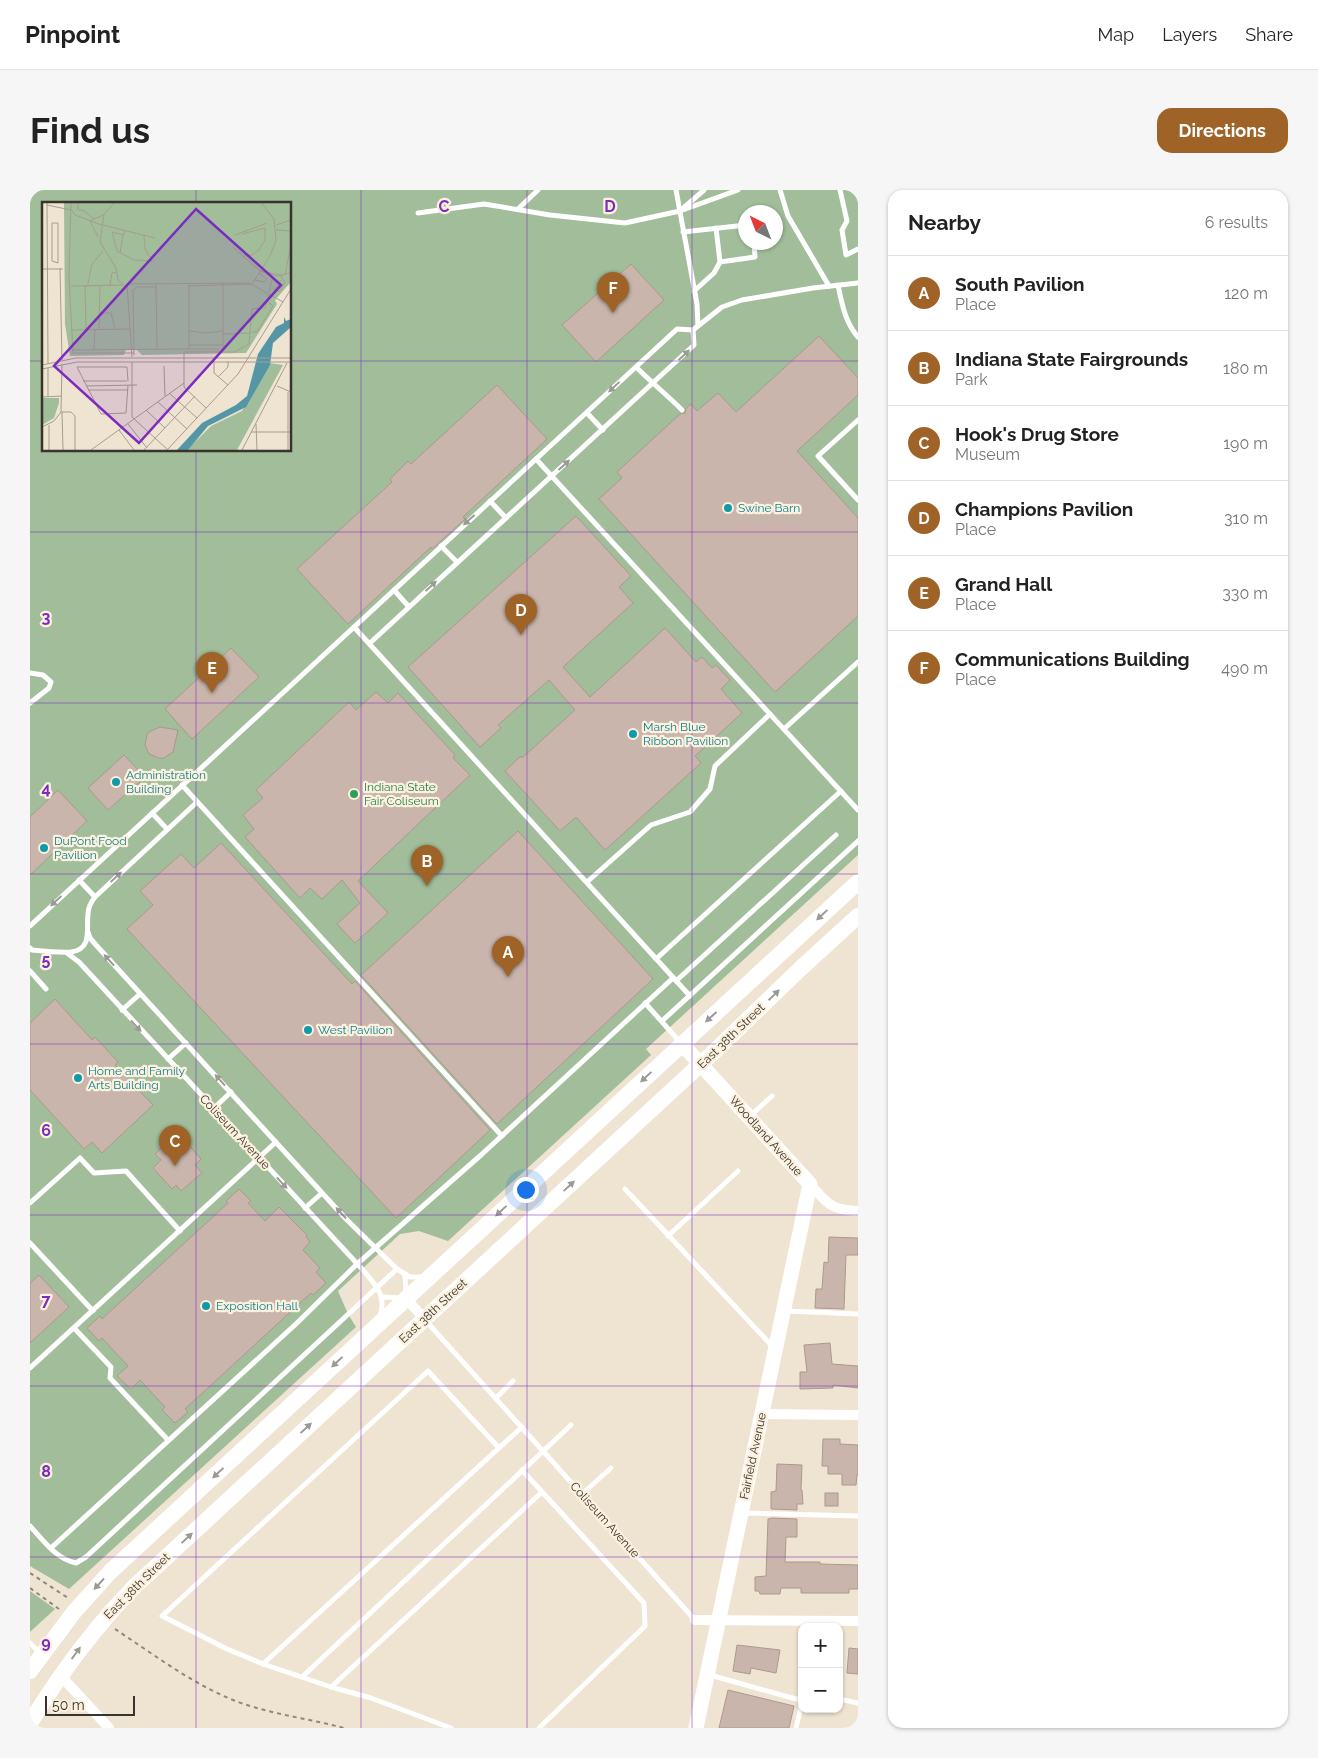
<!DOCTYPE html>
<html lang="en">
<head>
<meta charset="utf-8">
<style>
  body { margin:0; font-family:Raleway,sans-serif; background:#f6f6f6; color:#222 }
  .controls { position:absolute; right:15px; bottom:15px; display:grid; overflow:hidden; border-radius:10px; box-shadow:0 1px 4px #0004 }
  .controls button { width:45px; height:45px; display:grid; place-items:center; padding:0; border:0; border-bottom:1px solid #e0e0e0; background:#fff; color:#222; font:25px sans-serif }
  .compass { position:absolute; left:708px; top:15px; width:45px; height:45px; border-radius:50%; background:#fff; box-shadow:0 1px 4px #0004; rotate:318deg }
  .scale { position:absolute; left:15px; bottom:12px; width:90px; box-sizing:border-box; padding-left:5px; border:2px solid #38342d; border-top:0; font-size:14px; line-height:18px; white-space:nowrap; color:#38342d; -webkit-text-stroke:4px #fcf0de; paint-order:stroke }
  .you { position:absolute; left:495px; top:999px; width:18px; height:18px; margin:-12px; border:4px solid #fff; border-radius:50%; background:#1a73e8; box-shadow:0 0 0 8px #1a73e833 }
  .badge { display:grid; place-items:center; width:32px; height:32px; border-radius:50%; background:#a06327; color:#fff; font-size:16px; font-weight:700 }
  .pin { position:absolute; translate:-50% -41px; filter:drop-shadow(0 1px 2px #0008) }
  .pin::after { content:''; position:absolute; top:26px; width:18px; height:15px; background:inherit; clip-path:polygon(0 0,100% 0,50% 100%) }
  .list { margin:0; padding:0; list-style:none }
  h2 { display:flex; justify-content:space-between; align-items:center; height:65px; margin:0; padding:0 20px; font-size:21px }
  h2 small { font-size:16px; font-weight:400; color:#767676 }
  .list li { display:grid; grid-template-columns:32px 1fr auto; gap:15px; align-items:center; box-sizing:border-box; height:75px; padding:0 20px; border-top:1px solid #e0e0e0 }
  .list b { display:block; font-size:19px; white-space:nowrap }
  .list p { margin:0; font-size:16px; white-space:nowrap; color:#767676 }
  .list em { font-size:16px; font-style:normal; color:#767676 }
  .map { position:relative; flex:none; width:828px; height:1538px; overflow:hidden; border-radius:15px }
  header { display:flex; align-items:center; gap:30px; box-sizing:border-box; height:70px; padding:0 25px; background:#fff; border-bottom:1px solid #e0e0e0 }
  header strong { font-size:24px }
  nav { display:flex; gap:28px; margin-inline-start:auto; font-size:18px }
  .intro { display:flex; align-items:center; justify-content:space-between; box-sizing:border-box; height:120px; padding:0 30px }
  h1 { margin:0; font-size:35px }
  .button { padding:12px 22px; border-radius:15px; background:#a06327; color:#fff; font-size:18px; font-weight:700 }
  main { display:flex; gap:30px; padding:0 30px }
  aside { flex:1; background:#fff; border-radius:15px; box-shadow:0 1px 4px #0004 }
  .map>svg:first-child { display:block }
  .green { fill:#a1bd9a; fill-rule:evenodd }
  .building { fill:#c9b5ab; stroke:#ac988f }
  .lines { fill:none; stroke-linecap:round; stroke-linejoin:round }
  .path { stroke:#8e877a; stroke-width:2; stroke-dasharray:4 4; stroke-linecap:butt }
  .lane { stroke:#fff; stroke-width:5 }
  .street { stroke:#fff; stroke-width:10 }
  .secondary { stroke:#fff; stroke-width:15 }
  .primary { stroke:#fff; stroke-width:16 }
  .oneway { fill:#9c9a96 }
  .grid { fill:none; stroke:#7b2cbf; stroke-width:1; stroke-opacity:0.55 }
  .culture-dot { fill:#0f9aa8; stroke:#fcf0de; stroke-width:2 }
  .leisure-dot { fill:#2e9e5b; stroke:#fcf0de; stroke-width:2 }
  .labels { text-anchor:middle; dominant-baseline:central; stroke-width:4.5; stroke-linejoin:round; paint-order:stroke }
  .culture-label { font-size:12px; fill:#0d838f; stroke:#fcf0de; text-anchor:start }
  .leisure-label { font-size:12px; fill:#27864d; stroke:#fcf0de; text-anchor:start }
  .street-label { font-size:12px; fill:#38342d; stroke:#fcf0de }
  .inset-road { fill:none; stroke:#a69d8f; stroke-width:1 }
  .view { fill:#7b2cbf; fill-opacity:0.15; stroke:#7b2cbf; stroke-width:2.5 }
  .inset-edge { fill:none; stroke:#38342d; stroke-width:2.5 }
  .grid-label { font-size:16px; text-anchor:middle; font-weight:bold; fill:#7b2cbf; stroke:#fcf0de; stroke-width:4.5; stroke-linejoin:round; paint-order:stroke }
</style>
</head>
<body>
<header>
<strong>Pinpoint</strong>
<nav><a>Map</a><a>Layers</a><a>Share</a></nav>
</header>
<div class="intro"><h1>Find us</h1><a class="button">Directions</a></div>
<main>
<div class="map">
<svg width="828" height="1538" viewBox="0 0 828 1538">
  <rect width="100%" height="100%" fill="#efe3d1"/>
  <g class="green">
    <path d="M 0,0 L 828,0 L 828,665 L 616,859 L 621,865 L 418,1051 L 389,1041 L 370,1044 L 308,1101 L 318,1124 L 326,1137 L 39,1399 L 0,1376 ZM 14,14 L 260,14 L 260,260 L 14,260 ZM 716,22 L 746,22 L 746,52 L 716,52 Z"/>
    <polygon points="0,1401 25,1419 0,1442"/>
  </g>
  <g class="building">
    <polygon points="601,74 634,110 566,172 532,135"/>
    <polygon points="789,146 828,188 828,205 767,261 828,328 828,426 745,502 569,309 592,288 587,282 650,224 655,223 656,218 661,214 667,221 688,203 706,222"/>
    <polygon points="467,195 517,249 433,327 435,329 402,359 401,357 318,434 267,379 362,292 360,289 378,271 381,274"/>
    <polygon points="546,326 601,386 589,397 603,413 533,477 560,507 635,438 666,472 672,467 682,478 686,475 700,490 691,499 712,523 665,566 671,573 575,660 546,627 530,641 475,581 491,566 492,568 545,520 519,490 468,535 471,538 450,557 378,477"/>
    <polygon points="201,458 229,487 162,549 135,519"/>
    <polygon points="346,502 358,513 368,503 425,565 423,568 440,585 328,691 358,723 325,753 307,734 330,713 312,690 292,709 280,698 270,708 215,647 224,639 213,625 233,608 226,600 319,512 326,520"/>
    <polygon points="130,537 148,540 143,562 134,568 129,568 119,564 115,555 117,544 121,541"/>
    <polygon points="94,565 115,587 78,620 58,598"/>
    <polygon points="28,600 57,631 0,685 0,627"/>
    <polygon points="488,641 623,789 467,934 331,785"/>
    <polygon points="191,653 322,794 325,791 460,940 366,1028 97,739 123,715 110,701 151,664 164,678"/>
    <polygon points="25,809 62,850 65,847 88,872 85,875 123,915 72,963 62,952 54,959 0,900 0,833"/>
    <polygon points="141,949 149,959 156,952 171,969 165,975 172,983 151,1001 146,995 142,999 123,978 131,970 125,964"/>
    <polygon points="209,999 221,1011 218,1013 235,1031 249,1017 277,1045 276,1046 280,1052 273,1060 290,1078 286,1082 296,1093 283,1105 281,1103 155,1219 158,1222 145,1233 132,1220 135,1217 110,1190 101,1199 87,1186 98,1176 72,1148 69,1151 57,1138 70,1126 72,1129 198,1013 196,1011"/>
    <polygon points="799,1047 828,1048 828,1065 816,1065 814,1119 785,1118 786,1099 792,1099 794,1072 798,1073"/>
    <polygon points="9,1085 39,1117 0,1153 0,1093"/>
    <polygon points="800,1153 802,1174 828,1176 828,1198 803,1195 803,1198 770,1199 770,1182 777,1182 774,1155"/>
    <polygon points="793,1249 810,1249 810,1254 828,1255 828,1285 827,1285 826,1295 812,1295 812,1284 798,1284 798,1276 792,1276"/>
    <polygon points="747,1274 772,1275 771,1300 772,1300 773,1314 767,1314 767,1320 741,1319 741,1302 746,1301"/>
    <rect x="795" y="1303" width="13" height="13"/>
    <polygon points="742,1328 767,1329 767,1347 756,1347 755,1372 790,1372 790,1374 828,1375 828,1399 819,1399 819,1403 771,1403 771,1398 751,1398 750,1404 730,1404 729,1401 725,1401 725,1387 736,1386 738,1329"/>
    <polygon points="707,1455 750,1460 746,1483 721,1478 720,1484 703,1481"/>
    <polygon points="819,1458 828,1459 828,1484 817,1483"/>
    <polygon points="698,1500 764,1516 759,1538 689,1538"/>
  </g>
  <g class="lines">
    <g class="path">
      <polyline points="0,1383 38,1408"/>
      <polyline points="0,1398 29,1419"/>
      <path d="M 85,1439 C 123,1464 161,1493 203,1510 C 238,1524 277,1528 314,1538"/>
    </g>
    <g class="lane">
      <polyline points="646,0 667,114 668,136"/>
      <polyline points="674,0 650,21 708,0"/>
      <polyline points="750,0 758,26 799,96"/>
      <polyline points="810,0 817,31 812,40 816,65 828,59"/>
      <polyline points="488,19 508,0"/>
      <polyline points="388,23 454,14 520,25 595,33 650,21"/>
      <polyline points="686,38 690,72"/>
      <polyline points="653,42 716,35"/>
      <path d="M 808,95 C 812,114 815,132 828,147"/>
      <polyline points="664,101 684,83 690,72 725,67 724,52"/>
      <path d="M 606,177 C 621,192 637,205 652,220"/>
      <polyline points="557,223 573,240"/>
      <polyline points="828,230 788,266 828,310"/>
      <polyline points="506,269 828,620"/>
      <polyline points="460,311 476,328"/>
      <polyline points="411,356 427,372"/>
      <polyline points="364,400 379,417"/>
      <polyline points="324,437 660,806"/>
      <polyline points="340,453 664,155 663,140"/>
      <polyline points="0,483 13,485 21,492 19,498 0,513"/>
      <polyline points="754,539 828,472"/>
      <polyline points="152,595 472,946"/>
      <polyline points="122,623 137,639"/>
      <polyline points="49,690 65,707"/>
      <polyline points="557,692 621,635 660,622 680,599 685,576 740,524"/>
      <polyline points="0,736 647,139 663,140 692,117 712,110 783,98 828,93"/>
      <polyline points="58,742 60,748 66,755 315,1028 367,1079 380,1087 393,1087"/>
      <path d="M 0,758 L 2,760 C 12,761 32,763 41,762 C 63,759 56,739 58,724 C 58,717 61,712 65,707 L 167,612"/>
      <path d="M 37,763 L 49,772 L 332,1079 C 345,1095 357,1104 350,1126"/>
      <polyline points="626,769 811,601"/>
      <polyline points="0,781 16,799"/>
      <polyline points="646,791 806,645"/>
      <polyline points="615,813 650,852"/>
      <polyline points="92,820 110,804"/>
      <polyline points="632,831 828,651"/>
      <polyline points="138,869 156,853"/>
      <polyline points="183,919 201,902"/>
      <polyline points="720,926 742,906"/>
      <polyline points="595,999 743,1157"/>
      <polyline points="0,1013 50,968 64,983 96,981 150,1041"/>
      <polyline points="275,1018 292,1003"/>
      <polyline points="638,1046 708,981"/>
      <polyline points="0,1053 63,1121"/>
      <polyline points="375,1085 376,1105"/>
      <polyline points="352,1107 372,1108"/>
      <polyline points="756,1121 828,1124"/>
      <polyline points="396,1131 665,1430"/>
      <polyline points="44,1138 81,1177 80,1188 138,1250"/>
      <polyline points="0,1178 246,952"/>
      <polyline points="466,1208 483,1191"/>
      <polyline points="492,1280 614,1413 615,1436 509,1538"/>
      <polyline points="552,1304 581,1278"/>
      <polyline points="714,1323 828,1326"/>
      <path d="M 0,1336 C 13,1350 26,1369 46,1373 L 56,1367 L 367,1079"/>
      <polyline points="21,1358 267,1133 327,1074 451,965 643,788"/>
      <polyline points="0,1453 10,1463"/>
      <polyline points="233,1474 492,1237"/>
      <polyline points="680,1485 766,1509 772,1509"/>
      <polyline points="272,1487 541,1235"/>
      <polyline points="301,1497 512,1302"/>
      <polyline points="809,1509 828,1513"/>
      <polyline points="421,1538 341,1508 301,1497 233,1474 197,1459 132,1426 398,1181 469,1258"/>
      <polyline points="766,1538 772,1512"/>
    </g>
    <g class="street">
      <path d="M 780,994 C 797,1013 800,1020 828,1021"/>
      <polyline points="376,1109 395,1129"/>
      <polyline points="731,1224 828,1225"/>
      <polyline points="665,1430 828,1431"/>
      <polyline points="30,1485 79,1538"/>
    </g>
    <polyline class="secondary" points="652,854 780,994 666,1538"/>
    <g class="primary">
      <polyline points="0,1481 44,1422 80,1382 828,692"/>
      <path d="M 0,1533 C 30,1484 63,1439 104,1397 L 687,859 L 770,779 L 828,726"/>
    </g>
  </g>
  <defs><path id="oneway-solid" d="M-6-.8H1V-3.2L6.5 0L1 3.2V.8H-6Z" transform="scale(1.25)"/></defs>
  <g class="oneway">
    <use href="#oneway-solid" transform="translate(654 165) rotate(-43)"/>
    <use href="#oneway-solid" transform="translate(584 197) rotate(137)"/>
    <use href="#oneway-solid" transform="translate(534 275) rotate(-42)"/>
    <use href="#oneway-solid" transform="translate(439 330) rotate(138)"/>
    <use href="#oneway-solid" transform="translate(401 396) rotate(-43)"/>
    <use href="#oneway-solid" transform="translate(86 687) rotate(-43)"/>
    <use href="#oneway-solid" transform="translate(26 711) rotate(137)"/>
    <use href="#oneway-solid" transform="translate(792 725) rotate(137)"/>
    <use href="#oneway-solid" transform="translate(79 770) rotate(-132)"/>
    <use href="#oneway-solid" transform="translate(744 805) rotate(-44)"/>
    <use href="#oneway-solid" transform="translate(681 827) rotate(138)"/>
    <use href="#oneway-solid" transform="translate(106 836) rotate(47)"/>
    <use href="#oneway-solid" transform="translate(616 887) rotate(137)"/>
    <use href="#oneway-solid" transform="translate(190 890) rotate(-132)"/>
    <use href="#oneway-solid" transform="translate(252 993) rotate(47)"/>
    <use href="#oneway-solid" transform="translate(539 996) rotate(-43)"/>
    <use href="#oneway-solid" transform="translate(471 1021) rotate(137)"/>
    <use href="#oneway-solid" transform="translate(311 1023) rotate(-133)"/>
    <use href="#oneway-solid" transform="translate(307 1172) rotate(137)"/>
    <use href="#oneway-solid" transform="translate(276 1238) rotate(-43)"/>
    <use href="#oneway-solid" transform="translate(188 1283) rotate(137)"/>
    <use href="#oneway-solid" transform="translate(157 1348) rotate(-43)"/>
    <use href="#oneway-solid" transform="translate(69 1394) rotate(133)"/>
    <use href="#oneway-solid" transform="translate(46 1463) rotate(-54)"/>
  </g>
  <path class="grid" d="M 166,0 L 166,14M 331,0 L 331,1538M 497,0 L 497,1538M 662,0 L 662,1538M 0,171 L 14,171M 260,171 L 828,171M 166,260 L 166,1538M 0,342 L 828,342M 0,513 L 828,513M 0,684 L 828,684M 0,854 L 828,854M 0,1025 L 828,1025M 0,1196 L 828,1196M 0,1367 L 828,1367"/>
  <g class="culture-dot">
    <circle cx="698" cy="318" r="5"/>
    <circle cx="603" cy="544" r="5"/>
    <circle cx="86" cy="592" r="5"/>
    <circle cx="14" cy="658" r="5"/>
    <circle cx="278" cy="840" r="5"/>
    <circle cx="48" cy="888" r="5"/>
    <circle cx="176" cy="1116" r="5"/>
  </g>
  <circle class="leisure-dot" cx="324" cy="604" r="5"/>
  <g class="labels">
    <g class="culture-label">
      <text x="708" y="318">Swine Barn</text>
      <text x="613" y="537">Marsh Blue<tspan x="613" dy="14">Ribbon Pavilion</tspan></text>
      <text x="96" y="585">Administration<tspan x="96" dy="14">Building</tspan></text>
      <text x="24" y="651">DuPont Food<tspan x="24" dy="14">Pavilion</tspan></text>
      <text x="288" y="840">West Pavilion</text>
      <text x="58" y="881">Home and Family<tspan x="58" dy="14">Arts Building</tspan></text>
      <text x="186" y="1116">Exposition Hall</text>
    </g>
    <g class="leisure-label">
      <text x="334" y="597">Indiana State<tspan x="334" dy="14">Fair Coliseum</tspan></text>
    </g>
    <g class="street-label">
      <text transform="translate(701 846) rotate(-44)">East 38th Street</text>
      <text transform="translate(205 942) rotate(47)">Coliseum Avenue</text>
      <text transform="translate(736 946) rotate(48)">Woodland Avenue</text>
      <text transform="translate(403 1121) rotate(-43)">East 38th Street</text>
      <text transform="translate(723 1266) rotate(-78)">Fairfield Avenue</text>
      <text transform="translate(575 1330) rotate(48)">Coliseum Avenue</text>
      <text transform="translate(107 1396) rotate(-45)">East 38th Street</text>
    </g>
  </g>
  <g transform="translate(12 12)">
    <rect width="249" height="249" fill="#efe3d1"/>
    <path d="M 22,0 L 249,0 L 249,80 L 233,98 L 235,102 L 204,151 L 100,153 L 95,148 L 84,148 L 82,153 L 28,154 L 23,122 ZM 227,161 L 241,163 L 195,248 L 145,248 L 169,224 L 200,209 ZM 0,196 L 17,196 L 17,201 L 12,216 L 0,223 Z" fill="#a1bd9a"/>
    <path d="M 242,115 L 244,119 L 249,117 L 249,125 L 231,141 L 228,163 L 204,205 L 166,224 L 146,248 L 135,248 L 160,221 L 194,203 L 205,194 L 216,152 L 234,125 L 242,121 Z" fill="#5496a6"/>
    <path class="inset-road" d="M 5,0 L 6,161M 29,0 L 27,75 L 31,151 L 92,151M 36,0 L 36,8 L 41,8 L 52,17M 73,0 L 62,12 L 58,40 L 74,66 L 76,78 L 84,85M 5,3 L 29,8M 29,7 L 33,13 L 57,22 L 113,36M 10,21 L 16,21 L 16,61 L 10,59 ZM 234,23 L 249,18M 234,28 L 249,29M 83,29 L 81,33 L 70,30 L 75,49 L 92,58 L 110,59 L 103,47 L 102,34M 200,32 L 223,26 L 223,38 L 217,48 L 210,53 L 202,54M 193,33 L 225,21M 56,35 L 48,19 L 61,13M 191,45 L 218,69M 78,51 L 81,33M 18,66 L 20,158M 0,67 L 21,67M 238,73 L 243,80 L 238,89 L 232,89 L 239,78M 239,73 L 218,69 L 235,74 L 249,71M 243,73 L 249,43M 213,78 L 222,80 L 225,77 L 217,71M 147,81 L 147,147M 181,81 L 181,150M 46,82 L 50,62 L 61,49M 68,82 L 70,71 L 75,70M 114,82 L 115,147M 210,82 L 228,54 L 234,38 L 232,17 L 219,0M 29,84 L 72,83M 43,84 L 44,127M 43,84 L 81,83M 147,84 L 209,82M 91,88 L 92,153M 90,89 L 95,85 L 114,85M 227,90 L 231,74M 58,111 L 69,111 L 73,127M 57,127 L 58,84M 30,128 L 88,127M 147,129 L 164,131 L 181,129M 210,130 L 215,130 L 231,104 L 225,99M 181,132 L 209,131M 147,143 L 181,143M 147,147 L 177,147M 30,148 L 147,147M 52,148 L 53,127M 142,150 L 193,150 L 207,142 L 210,107 L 223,106 L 228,91M 142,150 L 142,185 L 164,206M 90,155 L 85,82 L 207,81 L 241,100M 172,159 L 172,171 L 186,183M 90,160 L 90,215 L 126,248M 0,163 L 34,156 L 249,156M 122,164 L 123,194M 6,166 L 6,195M 0,167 L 35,160 L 249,160M 176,175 L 186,165 L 186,159M 41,179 L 85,179M 86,179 L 85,165 L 35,165 L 59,212 L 84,211 L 86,183M 44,184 L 95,183M 235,184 L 249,190M 46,188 L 86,188M 246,190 L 246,248M 127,191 L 155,216M 0,195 L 20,194M 116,200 L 145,227M 104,208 L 123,226M 19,210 L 29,210 L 33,214 L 33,248M 20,210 L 21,248M 86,222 L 105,246M 214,222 L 215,248M 7,223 L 7,248M 0,225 L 12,219 L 19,210 L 20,162M 77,228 L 92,248M 209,230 L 249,230M 49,248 L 142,181M 102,248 L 153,194M 125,248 L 196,172 L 249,87M 200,248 L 245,161"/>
    <path class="view" d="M 154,7 L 239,83 L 97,241 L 12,164 Z"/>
    <rect width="249" height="249" class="inset-edge"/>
  </g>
  <g class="grid-label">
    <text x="414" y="22">C</text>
    <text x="580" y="22">D</text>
    <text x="16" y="433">3</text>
    <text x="16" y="604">4</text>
    <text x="16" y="775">5</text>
    <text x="16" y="946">6</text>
    <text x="16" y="1116">7</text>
    <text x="16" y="1287">8</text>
    <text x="16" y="1458">9</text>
  </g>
</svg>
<div class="controls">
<button>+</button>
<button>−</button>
</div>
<svg class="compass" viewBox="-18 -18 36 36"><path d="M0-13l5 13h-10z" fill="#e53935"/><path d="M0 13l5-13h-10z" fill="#767676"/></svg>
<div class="scale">50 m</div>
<div class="you"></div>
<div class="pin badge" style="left:478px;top:787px">A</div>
<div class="pin badge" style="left:397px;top:696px">B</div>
<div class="pin badge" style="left:145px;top:976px">C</div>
<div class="pin badge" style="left:491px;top:445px">D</div>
<div class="pin badge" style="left:182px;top:503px">E</div>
<div class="pin badge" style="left:583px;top:123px">F</div>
</div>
<aside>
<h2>Nearby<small>6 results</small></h2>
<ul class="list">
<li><span class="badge">A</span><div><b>South Pavilion</b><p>Place</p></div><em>120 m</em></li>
<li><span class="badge">B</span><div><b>Indiana State Fairgrounds</b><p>Park</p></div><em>180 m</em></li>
<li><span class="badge">C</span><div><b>Hook's Drug Store</b><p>Museum</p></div><em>190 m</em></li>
<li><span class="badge">D</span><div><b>Champions Pavilion</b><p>Place</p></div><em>310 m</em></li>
<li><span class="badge">E</span><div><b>Grand Hall</b><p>Place</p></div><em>330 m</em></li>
<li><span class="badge">F</span><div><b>Communications Building</b><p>Place</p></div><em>490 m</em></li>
</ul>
</aside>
</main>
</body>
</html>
